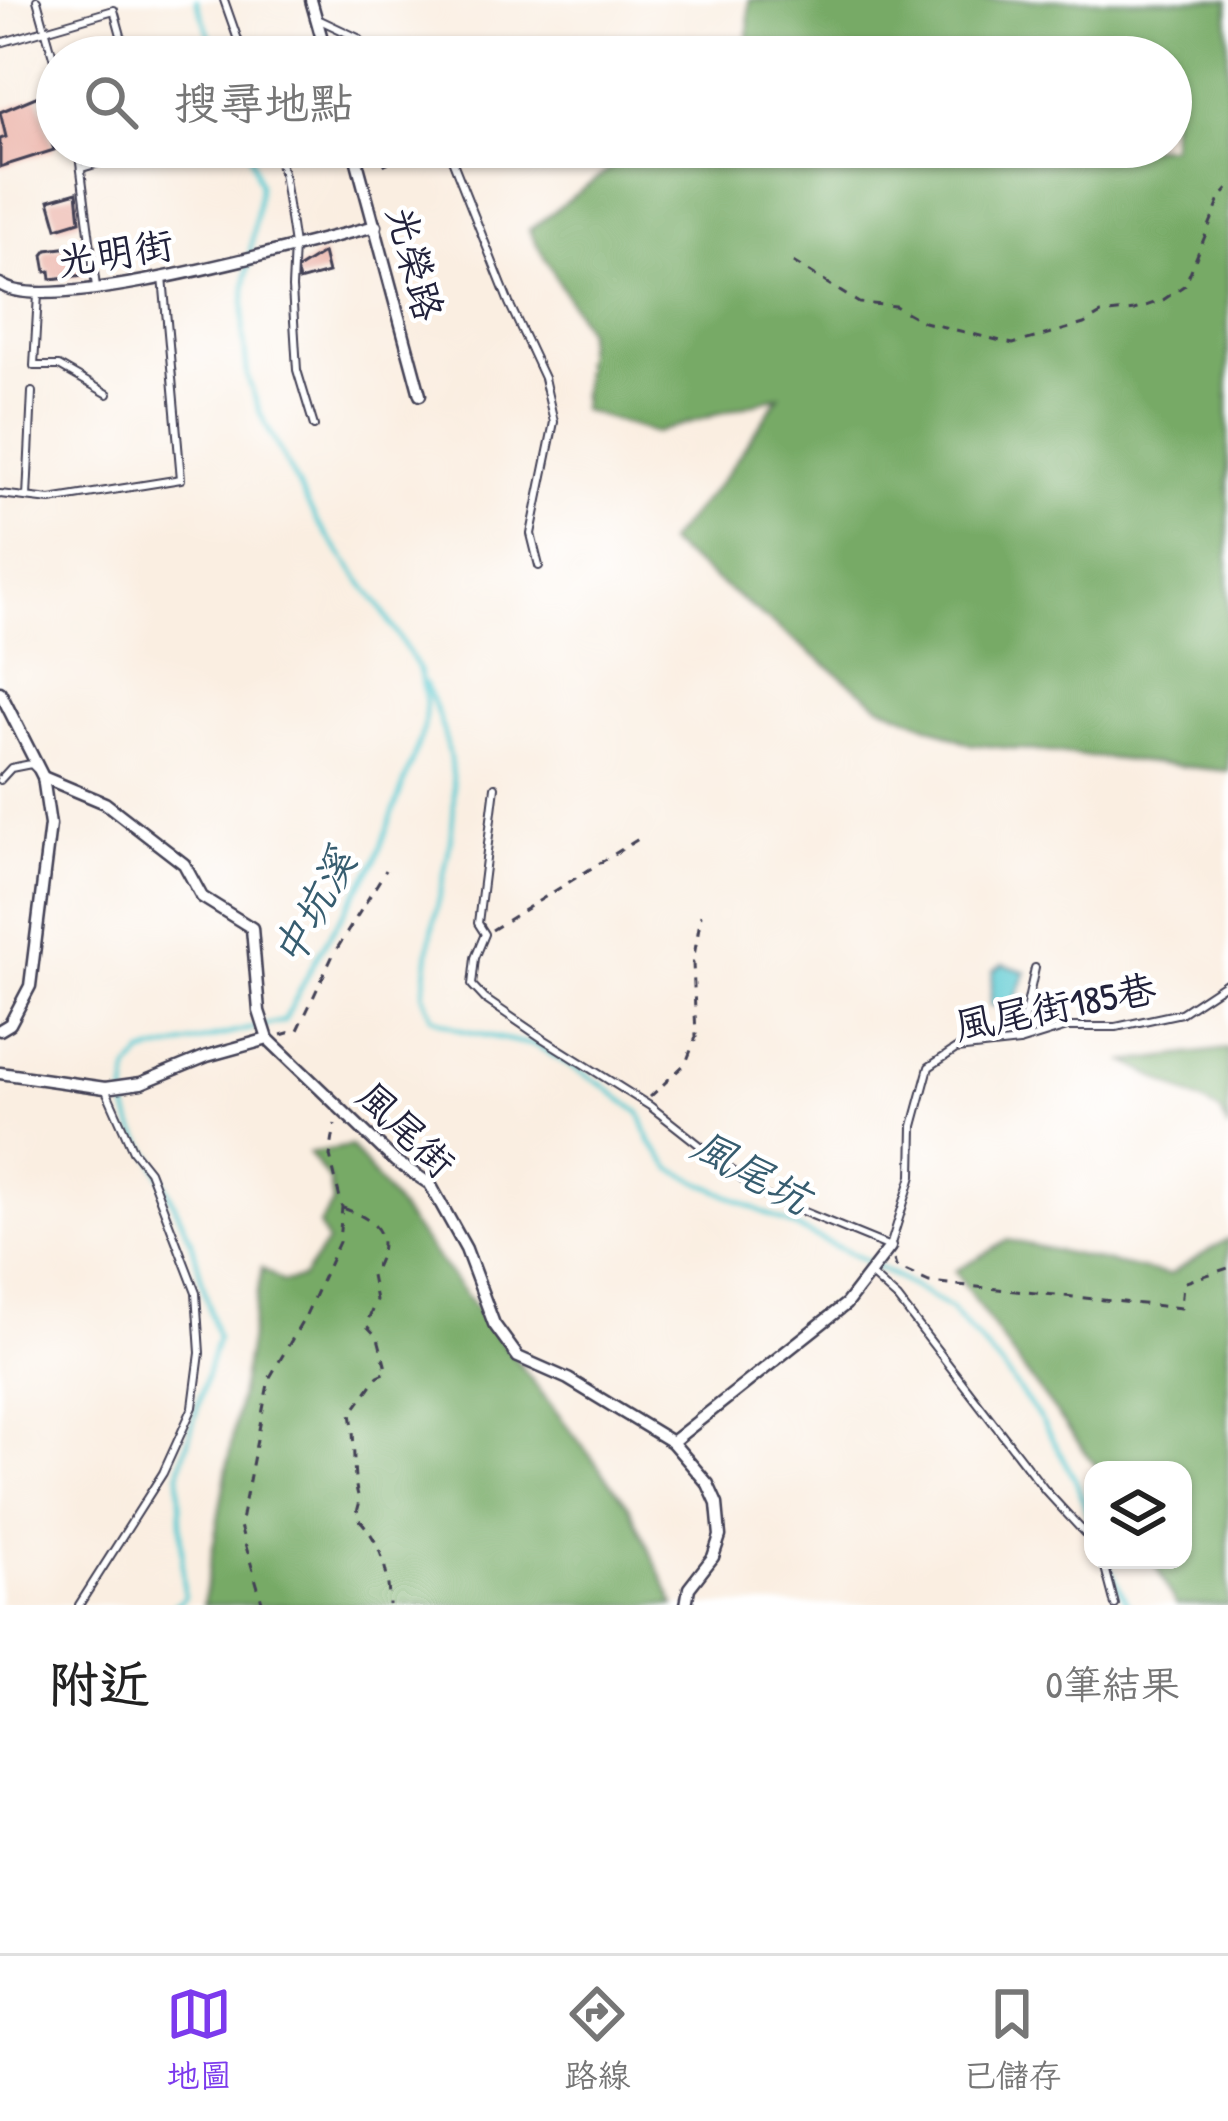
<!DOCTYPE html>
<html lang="zh-TW">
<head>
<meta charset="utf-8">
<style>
  body { margin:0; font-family:"Patrick Hand","LXGW WenKai TC",sans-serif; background:#f6f6f6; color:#222 }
  .controls { position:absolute; right:36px; bottom:36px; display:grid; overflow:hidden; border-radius:24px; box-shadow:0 3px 9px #0004 }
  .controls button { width:108px; height:108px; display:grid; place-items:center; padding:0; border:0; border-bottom:3px solid #e0e0e0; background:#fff; color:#222; font:60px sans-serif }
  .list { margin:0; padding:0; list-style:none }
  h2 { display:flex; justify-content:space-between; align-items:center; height:156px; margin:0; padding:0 48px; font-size:51px }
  h2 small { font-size:39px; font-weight:400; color:#767676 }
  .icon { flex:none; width:66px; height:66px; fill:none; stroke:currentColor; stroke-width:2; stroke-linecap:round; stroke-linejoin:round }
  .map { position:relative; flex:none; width:1228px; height:1605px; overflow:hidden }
  .search { position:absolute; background:#fff; box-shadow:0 3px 9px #0004; left:36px; right:36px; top:36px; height:132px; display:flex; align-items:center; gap:30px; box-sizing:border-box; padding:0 42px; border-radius:66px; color:#767676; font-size:45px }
  .sheet { height:348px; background:#fff }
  nav { display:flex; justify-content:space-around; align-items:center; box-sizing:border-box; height:168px; border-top:3px solid #e0e0e0; background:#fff; font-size:33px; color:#767676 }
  nav a { display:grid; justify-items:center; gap:6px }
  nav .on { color:#7c3aed }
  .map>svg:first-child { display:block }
  .forest { fill:#7a6; stroke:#4c6650; stroke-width:3 }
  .water { fill:#5dcad1; stroke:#407686; stroke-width:3 }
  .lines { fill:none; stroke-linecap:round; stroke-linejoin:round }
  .stream { stroke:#5dcad1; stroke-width:4.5 }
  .building { fill:#eaaea3 }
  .lane-casing { stroke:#424154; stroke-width:10 }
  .street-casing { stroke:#424154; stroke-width:15 }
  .path { stroke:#424154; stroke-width:3; stroke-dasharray:9 9; stroke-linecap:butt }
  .lane { stroke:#fff; stroke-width:6 }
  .street { stroke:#fff; stroke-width:10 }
  .labels { text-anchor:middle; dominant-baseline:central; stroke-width:9; stroke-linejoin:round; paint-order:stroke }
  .street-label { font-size:39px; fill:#22223b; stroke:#fff }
  .water-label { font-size:42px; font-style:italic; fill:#375d70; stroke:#fff }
</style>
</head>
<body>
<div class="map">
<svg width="1228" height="1605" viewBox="0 0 1228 1605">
  <rect width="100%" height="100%" fill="#fff"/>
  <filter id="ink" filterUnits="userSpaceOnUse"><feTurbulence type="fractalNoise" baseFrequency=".00833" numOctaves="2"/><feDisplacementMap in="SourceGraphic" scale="24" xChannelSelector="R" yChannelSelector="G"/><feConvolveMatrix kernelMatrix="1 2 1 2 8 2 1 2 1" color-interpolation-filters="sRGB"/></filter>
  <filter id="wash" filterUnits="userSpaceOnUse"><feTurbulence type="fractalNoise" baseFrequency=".004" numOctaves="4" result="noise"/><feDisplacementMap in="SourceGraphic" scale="48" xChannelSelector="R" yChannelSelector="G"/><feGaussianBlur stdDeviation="2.7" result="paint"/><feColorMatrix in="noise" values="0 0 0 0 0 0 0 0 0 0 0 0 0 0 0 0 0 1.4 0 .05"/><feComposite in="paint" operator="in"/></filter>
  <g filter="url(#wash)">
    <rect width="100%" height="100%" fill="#faeee1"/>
    <g class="forest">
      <polygon points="749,0 1228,0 1228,771 970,744 879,705 667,543 726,475 779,396 655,433 581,410 586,330 529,230 639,147 1171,147 1171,57 748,57"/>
      <polygon points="1228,1049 1228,1130 1221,1112 1126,1062"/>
      <polygon points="351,1146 629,1506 675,1605 203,1605 262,1268 283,1282 302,1278 327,1242 319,1225 333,1204 330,1181 309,1153"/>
      <polygon points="1228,1239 1228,1605 1176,1605 1153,1560 1183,1560 1183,1470 1099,1470 1013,1356 955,1271 1008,1240 1169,1275"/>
    </g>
    <polygon class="water" points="1003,964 1026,972 1012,1008 990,1005 993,971"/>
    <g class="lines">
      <g class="stream">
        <polyline points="196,0 218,57"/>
        <path d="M 425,683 C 470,786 454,824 433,927 C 428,948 428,971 423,992 L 432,1017 L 460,1030 L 537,1046 L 604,1086 L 640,1113 L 651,1143 L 672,1169 L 877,1266 L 950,1308 L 1001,1366 L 1041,1420 L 1075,1479 L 1093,1529"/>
        <polyline points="1106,1560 1128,1605"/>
        <polyline points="174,1605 184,1598 179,1473 217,1338 192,1242 152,1157 133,1128 125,1100 129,1070 143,1054 284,1021 319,953 375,862 424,728 426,702 419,670 379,605 317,522 261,415 248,379 243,334 245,288 260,185 248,147"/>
      </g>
    </g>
    <g id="blocks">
      <g class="building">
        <polygon points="38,96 54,150 0,167 0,139 6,137 0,112"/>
        <polygon points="383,147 407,147 410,153 385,164 378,149"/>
        <polygon points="77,192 80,221 57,228 49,200"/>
        <polygon points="79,246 84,275 51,279 50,271 46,272 43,255 47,250"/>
        <polygon points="323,253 328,273 299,281 296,270"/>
      </g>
    </g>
  </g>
  <g filter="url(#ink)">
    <use href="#blocks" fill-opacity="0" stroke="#424154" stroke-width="3"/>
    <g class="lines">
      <defs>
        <g id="lane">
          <polyline points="37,0 57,71"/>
          <polyline points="224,0 244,57"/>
          <polyline points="320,20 358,38 376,57"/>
          <polyline points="0,43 114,10 127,57"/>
          <polyline points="78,147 96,287"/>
          <polyline points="274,147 283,172 294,245 292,288 297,370 314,426"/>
          <polyline points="447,147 509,303 544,378 554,422 531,534 539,566"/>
          <polyline points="82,168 152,147"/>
          <polyline points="38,294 34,366 59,366 108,394"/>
          <polyline points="0,494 50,500 181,479 163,277"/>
          <polyline points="27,497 32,392"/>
          <polyline points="0,780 11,768 31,764 36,769"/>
          <polyline points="495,787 478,923 485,934 475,958 472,985 485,999 542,1038 650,1106 763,1195 890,1247 912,1176 913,1126 929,1067 956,1049 1019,1042 1067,1027 1116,1027 1181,1013 1228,982"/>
          <polyline points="1019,1042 1035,968"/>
          <polyline points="870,1274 898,1299 1045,1490 1093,1542"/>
          <polyline points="1103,1560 1115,1605"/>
          <polyline points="79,1605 163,1473 193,1407 200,1353 196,1293 149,1171 133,1151 105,1088"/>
        </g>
        <g id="street">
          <polyline points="311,0 327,57"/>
          <polyline points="353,147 420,395"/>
          <path d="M 0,284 C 46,319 312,241 376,226"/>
          <polyline points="0,692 43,777 50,825 30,986 10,1024 0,1030"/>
          <polyline points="43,777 105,803 184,864 202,897 252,928 259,1011 268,1039 395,1161 430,1184 466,1249 494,1324 518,1357 568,1379 672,1442 708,1484 717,1504 720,1536 713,1557 689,1588 686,1605"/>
          <polyline points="0,1073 105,1088 141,1083 207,1056 268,1039"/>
          <polyline points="672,1442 846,1304 890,1247"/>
        </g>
      </defs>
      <use href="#lane" class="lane-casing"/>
      <use href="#street" class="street-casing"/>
      <g class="path">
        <polyline points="793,262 859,303 895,306 924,322 1013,344 1084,324 1101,314 1134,310 1163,300 1185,285 1221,197 1228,189"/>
        <polyline points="492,930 640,838"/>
        <polyline points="281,1035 298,1030 333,955 386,870"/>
        <polyline points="650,1097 686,1063 696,1037 693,962 701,915"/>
        <path d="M 343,1208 C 381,1222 393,1237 371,1275 L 376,1300 L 366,1325 L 378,1338 L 387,1372 L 378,1376 L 351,1414 C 356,1440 351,1481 360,1501 L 356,1516 C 381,1541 389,1571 389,1605"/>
        <polyline points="894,1260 896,1267 929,1282 1181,1308 1183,1283 1228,1268"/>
        <polyline points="263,1605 240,1526 269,1379 305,1317 339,1242 342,1207 330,1156 335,1124"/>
      </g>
      <use href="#lane" class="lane"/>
      <use href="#street" class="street"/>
    </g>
  </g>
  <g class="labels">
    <g class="street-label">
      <text transform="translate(115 252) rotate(-9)">光明街</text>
      <text transform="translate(416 263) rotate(75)">光榮路</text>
      <text transform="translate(1055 1006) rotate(-11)">風尾街185巷</text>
      <text transform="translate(407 1129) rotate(44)">風尾街</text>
    </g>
    <g class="water-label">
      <text transform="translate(313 907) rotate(-61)">中坑溪</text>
      <text transform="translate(752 1171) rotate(29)">風尾坑</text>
    </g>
  </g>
</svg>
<div class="controls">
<button><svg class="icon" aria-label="layers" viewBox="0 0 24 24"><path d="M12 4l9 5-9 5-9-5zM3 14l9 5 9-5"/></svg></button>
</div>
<div class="search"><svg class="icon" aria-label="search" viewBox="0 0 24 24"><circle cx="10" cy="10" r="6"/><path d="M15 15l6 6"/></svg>搜尋地點</div>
</div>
<section class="sheet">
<h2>附近<small>0筆結果</small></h2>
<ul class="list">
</ul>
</section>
<nav>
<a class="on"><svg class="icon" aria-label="map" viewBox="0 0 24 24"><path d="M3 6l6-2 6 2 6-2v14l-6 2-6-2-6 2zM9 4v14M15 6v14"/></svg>地圖</a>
<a><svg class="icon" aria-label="directions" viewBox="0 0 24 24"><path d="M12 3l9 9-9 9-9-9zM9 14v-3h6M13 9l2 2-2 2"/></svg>路線</a>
<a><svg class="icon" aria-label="saved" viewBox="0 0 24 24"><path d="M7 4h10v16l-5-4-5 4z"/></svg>已儲存</a>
</nav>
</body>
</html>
